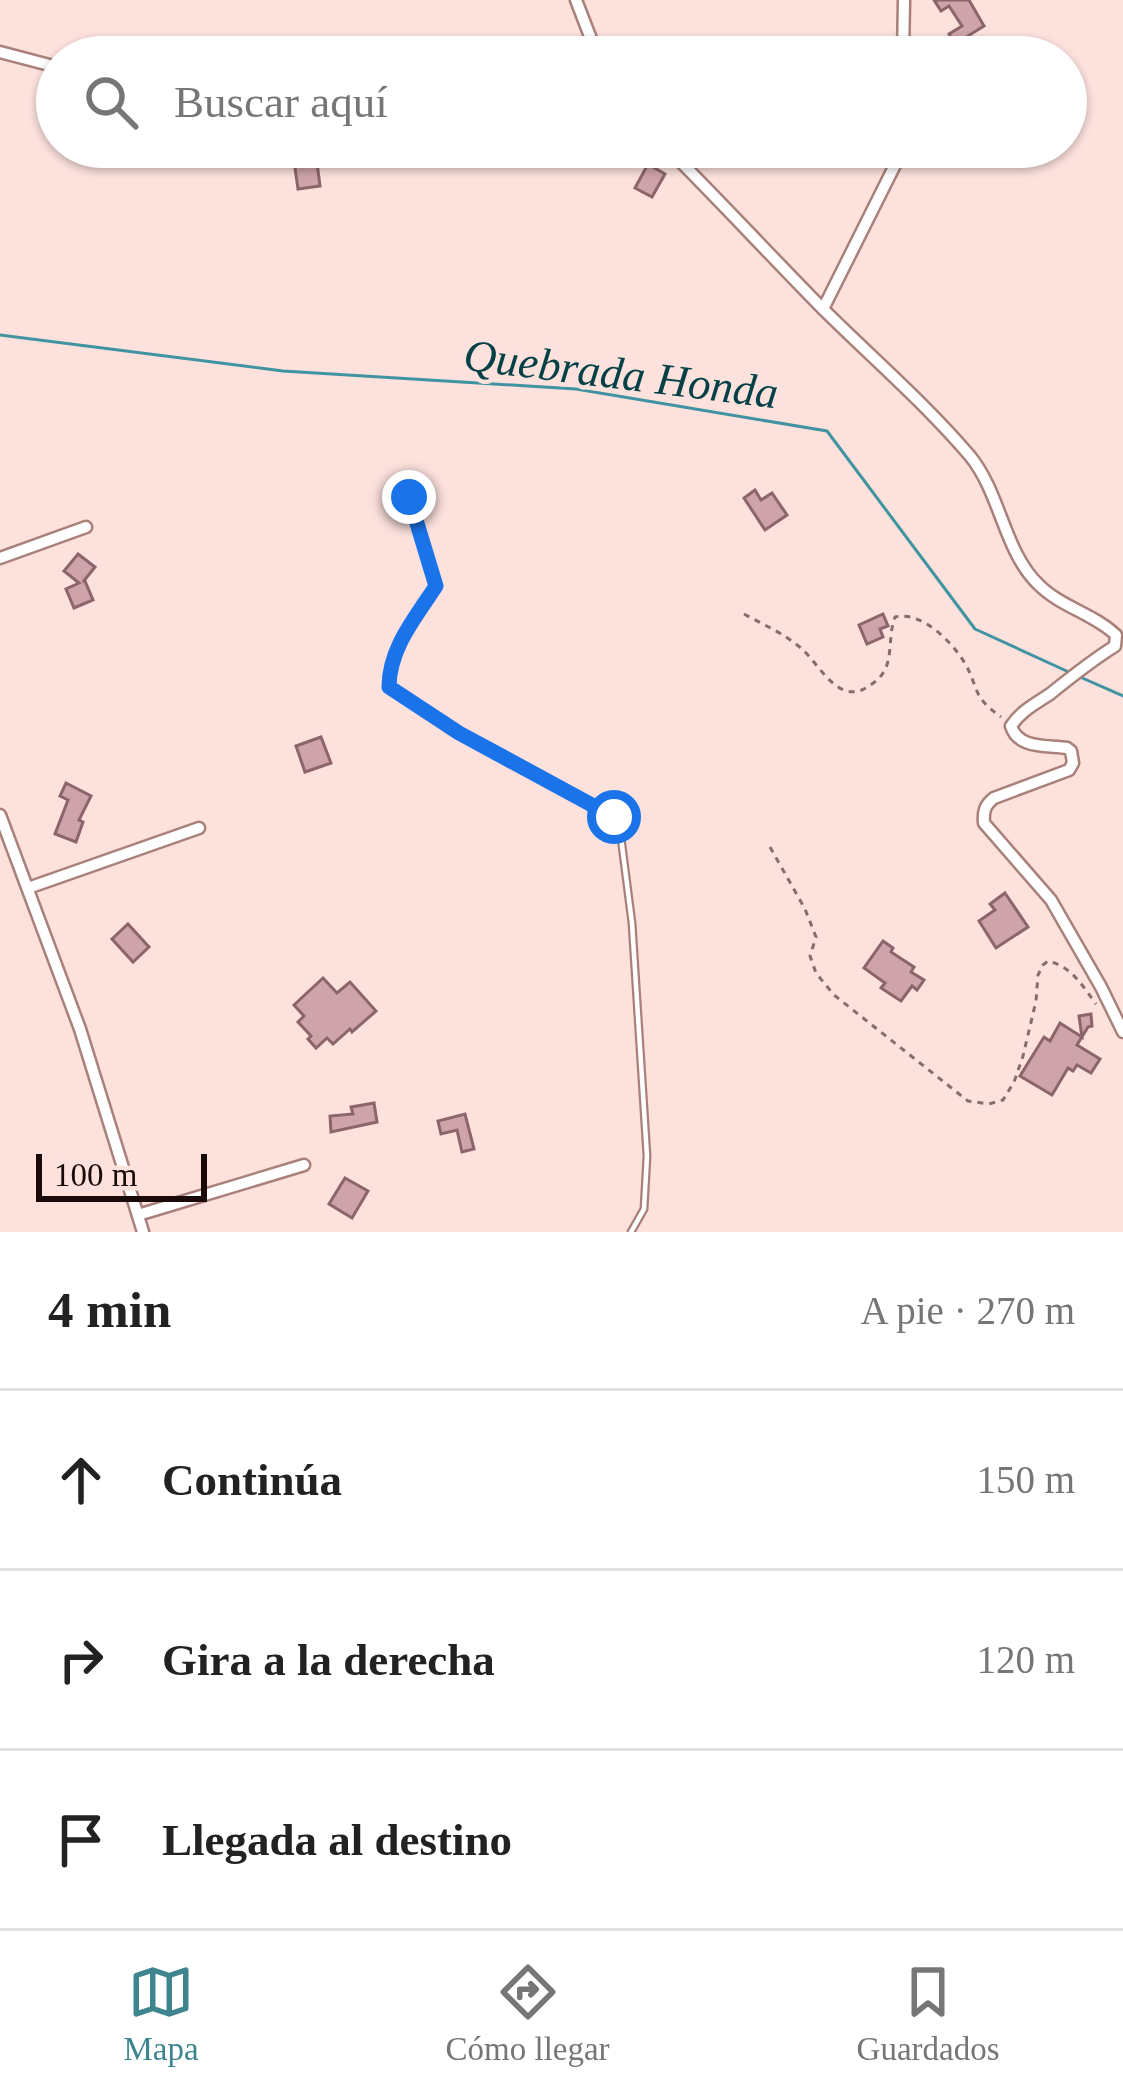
<!DOCTYPE html>
<html lang="es">
<head>
<meta charset="utf-8">
<style>
  body { margin:0; font-family:Georgia,serif; background:#f2f2f2; color:#222 }
  .scale { position:absolute; left:36px; bottom:30px; width:171px; box-sizing:border-box; padding-left:12px; border:6px solid #190a09; border-top:0; font-size:33px; line-height:42px; white-space:nowrap; color:#190a09; -webkit-text-stroke:9px #fce1dd; paint-order:stroke }
  .stop { position:absolute; width:36px; height:36px; margin:-27px; border:9px solid #1a73e8; border-radius:50%; background:#fff }
  .stop.end { background:#1a73e8; border-color:#fff; box-shadow:0 3px 12px #0008 }
  .list { margin:0; padding:0; list-style:none }
  h2 { display:flex; justify-content:space-between; align-items:center; height:156px; margin:0; padding:0 48px; font-size:51px }
  h2 small { font-size:39px; font-weight:400; color:#767676 }
  .list li { display:grid; grid-template-columns:78px 1fr auto; gap:36px; align-items:center; box-sizing:border-box; height:180px; padding:0 48px; border-top:3px solid #e0e0e0 }
  .list b { display:block; font-size:45px; white-space:nowrap }
  .list em { font-size:39px; font-style:normal; color:#767676 }
  .icon { flex:none; width:66px; height:66px; fill:none; stroke:currentColor; stroke-width:2; stroke-linecap:round; stroke-linejoin:round }
  .map { position:relative; flex:none; width:1123px; height:1232px; overflow:hidden }
  .search { position:absolute; background:#fff; box-shadow:0 3px 9px #0004; left:36px; right:36px; top:36px; height:132px; display:flex; align-items:center; gap:30px; box-sizing:border-box; padding:0 42px; border-radius:66px; color:#767676; font-size:45px }
  .sheet { height:696px; background:#fff }
  nav { display:flex; justify-content:space-around; align-items:center; box-sizing:border-box; height:168px; border-top:3px solid #e0e0e0; background:#fff; font-size:33px; color:#767676 }
  nav a { display:grid; justify-items:center; gap:6px }
  nav .on { color:#3e858f }
  .map>svg:first-child { display:block }
  .lines { fill:none; stroke-linecap:round; stroke-linejoin:round }
  .stream { stroke:#4093a0; stroke-width:3 }
  .building { fill:#cea3a9; stroke:#8c656b; stroke-width:3 }
  .service-casing { stroke:#a9807a; stroke-width:9 }
  .minor-casing { stroke:#a9807a; stroke-width:15 }
  .path { stroke:#836e6c; stroke-width:3; stroke-dasharray:6 6; stroke-linecap:butt }
  .service { stroke:#fff; stroke-width:4.5 }
  .minor { stroke:#fff; stroke-width:10 }
  .route { stroke:#1a73e8; stroke-width:15 }
  .labels { text-anchor:middle; dominant-baseline:central; stroke-width:9; stroke-linejoin:round; paint-order:stroke }
  .water-label { font-size:45px; font-style:italic; fill:#034047; stroke:#fce1dd }
</style>
</head>
<body>
<div class="map">
<svg width="1123" height="1232" viewBox="0 0 1123 1232">
  <rect width="100%" height="100%" fill="#fce1dd"/>
  <g class="lines">
    <g class="stream">
      <polyline points="0,335 283,371 576,389 827,431 975,629 1071,673"/>
      <polyline points="1080,677 1123,696"/>
    </g>
  </g>
  <g class="building">
    <polygon points="934,0 969,0 984,26 955,44 949,34 962,26 949,6 941,11"/>
    <polygon points="292,147 315,147 320,186 298,189"/>
    <polygon points="648,164 665,174 652,197 635,188"/>
    <polygon points="755,490 761,500 772,493 787,515 765,530 744,498"/>
    <polygon points="78,554 95,567 83,582 85,581 93,600 74,608 66,589 79,583 64,571"/>
    <polygon points="883,614 888,626 880,629 883,637 867,644 859,625"/>
    <polygon points="321,737 331,763 305,772 296,746"/>
    <polygon points="66,783 91,796 79,820 83,822 76,842 55,834 68,800 60,796"/>
    <polygon points="1005,893 1028,927 996,948 979,921 995,910 990,904"/>
    <polygon points="128,924 149,947 133,962 112,939"/>
    <polygon points="883,941 893,948 891,952 914,967 911,972 924,980 917,990 912,986 901,1001 881,988 885,983 864,968"/>
    <polygon points="323,978 337,993 350,982 376,1011 352,1032 350,1029 333,1044 327,1038 316,1048 308,1039 311,1036 298,1022 304,1016 294,1005"/>
    <polygon points="1091,1014 1092,1026 1088,1027 1077,1045 1100,1059 1091,1073 1077,1065 1073,1071 1068,1068 1052,1095 1020,1076 1044,1037 1050,1041 1060,1023 1082,1037 1079,1016"/>
    <polygon points="374,1103 377,1122 331,1132 330,1116 353,1114 351,1107"/>
    <polygon points="465,1114 474,1149 462,1152 457,1130 441,1134 438,1121"/>
    <polygon points="345,1178 368,1191 352,1218 329,1204"/>
  </g>
  <g class="lines">
    <defs>
      <path id="service" d="M 409,497 L 436,586 C 416,617 389,648 389,687 L 459,732 L 613,817 L 620,830 L 632,923 L 647,1156 L 644,1209 L 631,1232"/>
      <g id="minor">
        <polyline points="576,0 598,57"/>
        <polyline points="0,52 57,67"/>
        <polyline points="272,57 338,51 392,57"/>
        <polyline points="903,57 904,0"/>
        <path d="M 666,147 C 718,199 768,253 820,306 C 870,356 924,402 970,456 C 1001,494 1004,552 1039,585 C 1061,607 1094,614 1116,635 L 1115,646 C 1091,661 1071,677 1050,694 C 1035,704 1021,711 1011,726 C 1018,749 1046,745 1067,748 L 1071,751 L 1073,763 L 1069,770 L 994,798 C 985,805 983,811 984,823 L 1051,900 L 1101,987 L 1123,1032"/>
        <polyline points="823,309 904,147"/>
        <polyline points="0,558 86,527"/>
        <polyline points="0,815 80,1029 143,1232"/>
        <polyline points="28,888 199,828"/>
        <polyline points="138,1215 304,1165"/>
      </g>
    </defs>
    <use href="#service" class="service-casing"/>
    <use href="#minor" class="minor-casing"/>
    <g class="path">
      <path d="M 744,614 C 764,625 785,634 802,649 C 821,666 839,707 869,686 C 874,683 880,678 883,673 C 893,659 888,634 895,617 C 923,610 958,647 969,671 C 973,679 975,689 980,697 C 985,705 993,711 1001,717"/>
      <path d="M 770,847 L 805,909 L 816,937 L 810,956 L 816,973 L 834,995 L 968,1101 L 989,1104 L 1003,1100 L 1014,1082 L 1023,1056 L 1036,1001 L 1038,975 L 1043,965 L 1048,961 C 1072,967 1082,985 1096,1004"/>
    </g>
    <use href="#service" class="service"/>
    <use href="#minor" class="minor"/>
  </g>
  <g class="lines">
    <path class="route" d="M 409,497 L 436,586 C 416,617 389,648 389,687 L 459,733 L 614,817"/>
  </g>
  <g class="labels">
    <g class="water-label">
      <text transform="translate(621 374) rotate(7)">Quebrada Honda</text>
    </g>
  </g>
</svg>
<div class="scale">100 m</div>
<div class="stop" style="left:614px;top:817px"></div>
<div class="stop end" style="left:409px;top:497px"></div>
<div class="search"><svg class="icon" aria-label="search" viewBox="0 0 24 24"><circle cx="10" cy="10" r="6"/><path d="M15 15l6 6"/></svg>Buscar aquí</div>
</div>
<section class="sheet">
<h2>4 min<small>A pie · 270 m</small></h2>
<ul class="list">
<li><svg class="icon" aria-label="ahead" viewBox="0 0 24 24"><path d="M12 20V5M6 11l6-6 6 6"/></svg><div><b>Continúa</b></div><em>150 m</em></li>
<li><svg class="icon" aria-label="right" viewBox="0 0 24 24"><path d="M7 20v-9h11M14 6l5 5-5 5"/></svg><div><b>Gira a la derecha</b></div><em>120 m</em></li>
<li><svg class="icon" aria-label="arrive" viewBox="0 0 24 24"><path d="M6 21V4h12l-3 4 3 4H6"/></svg><div><b>Llegada al destino</b></div></li>
</ul>
</section>
<nav>
<a class="on"><svg class="icon" aria-label="map" viewBox="0 0 24 24"><path d="M3 6l6-2 6 2 6-2v14l-6 2-6-2-6 2zM9 4v14M15 6v14"/></svg>Mapa</a>
<a><svg class="icon" aria-label="directions" viewBox="0 0 24 24"><path d="M12 3l9 9-9 9-9-9zM9 14v-3h6M13 9l2 2-2 2"/></svg>Cómo llegar</a>
<a><svg class="icon" aria-label="saved" viewBox="0 0 24 24"><path d="M7 4h10v16l-5-4-5 4z"/></svg>Guardados</a>
</nav>
</body>
</html>
